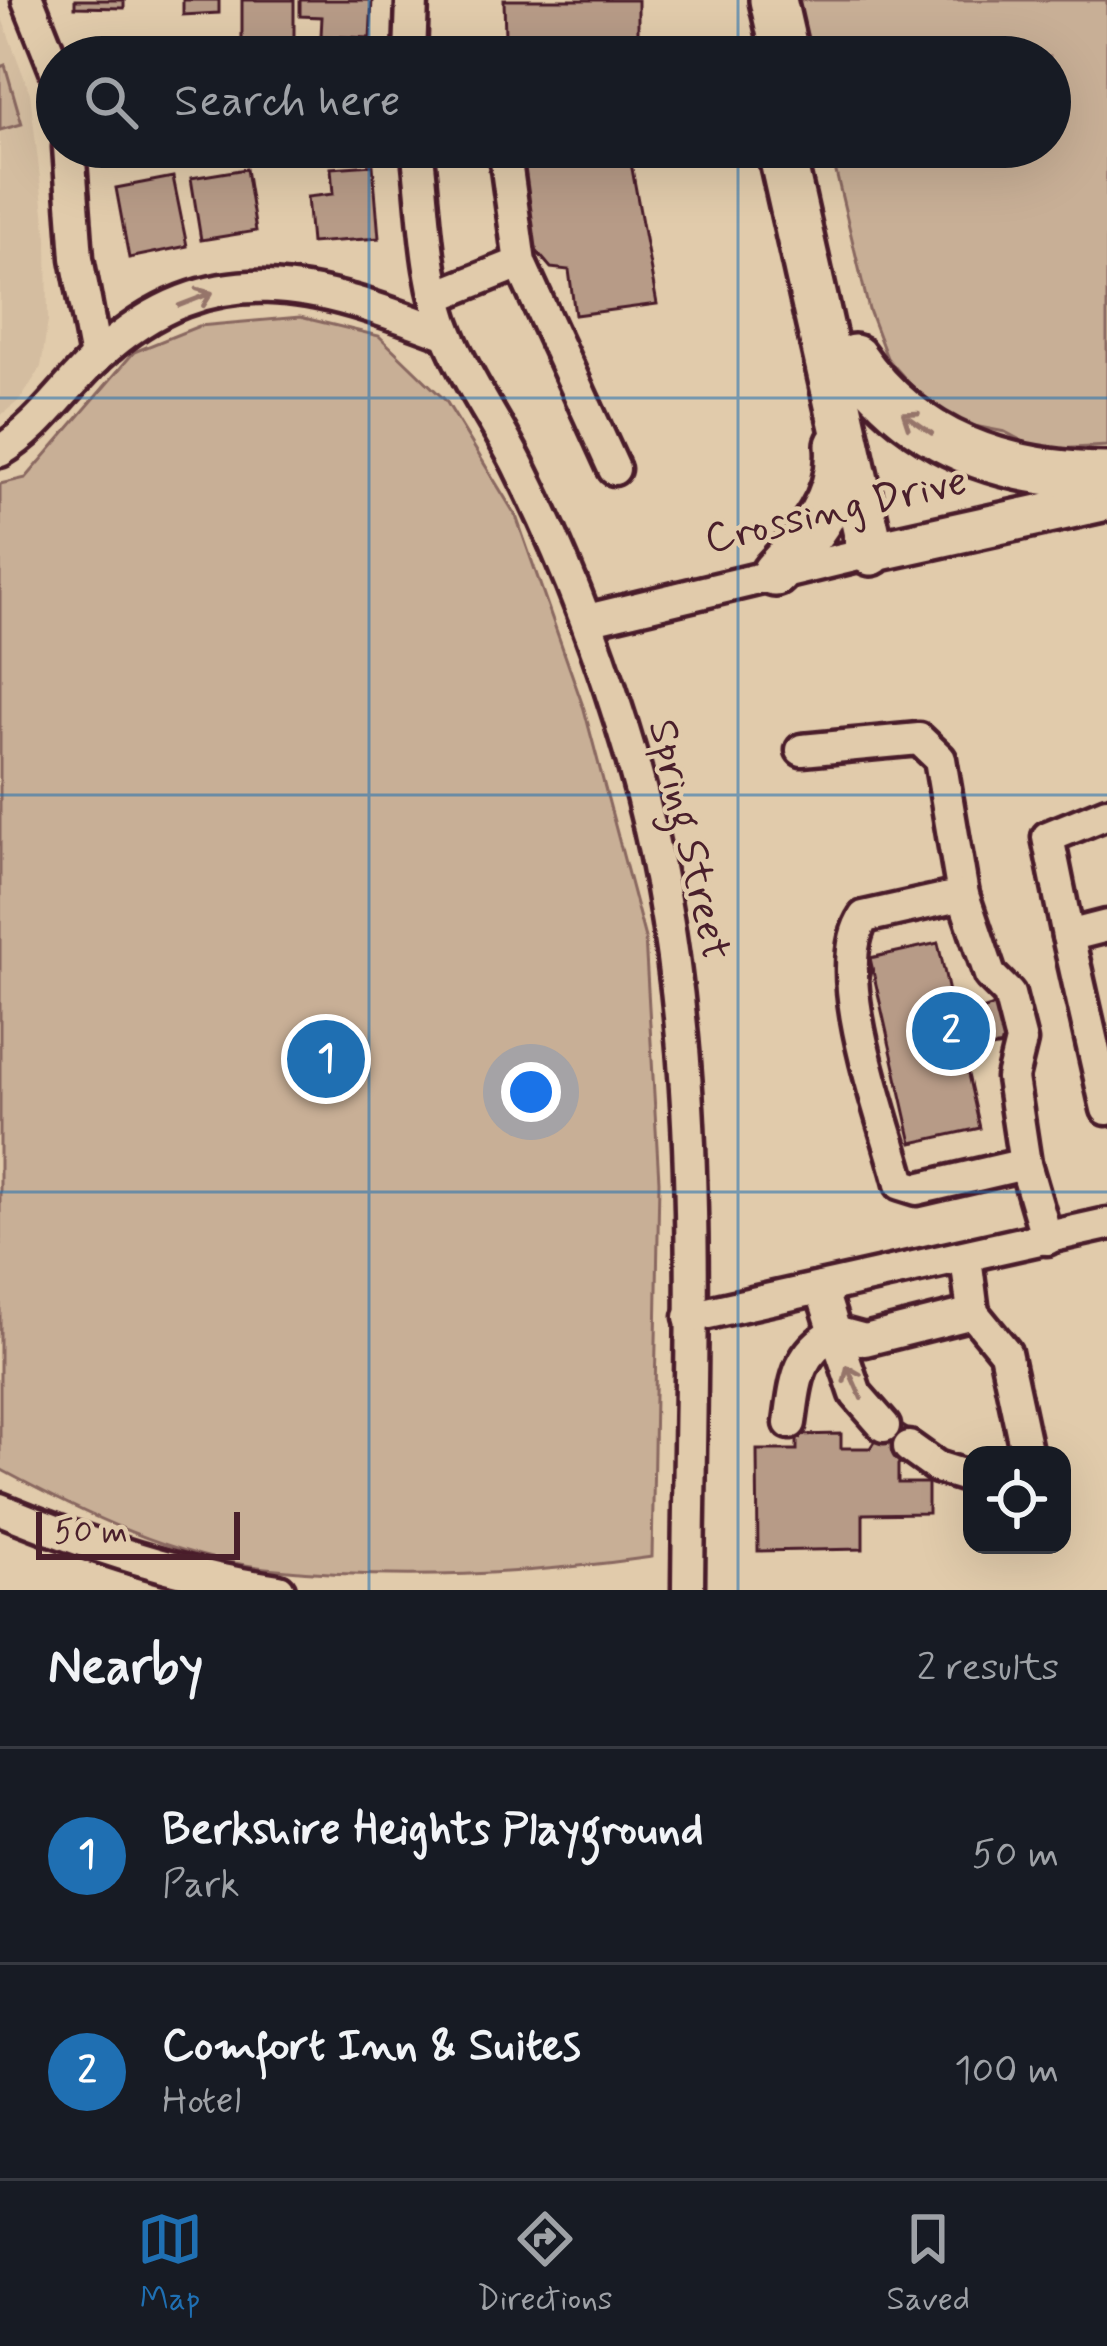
<!DOCTYPE html>
<html lang="en">
<head>
<meta charset="utf-8">
<style>
  body { margin:0; font-family:Mynerve,sans-serif; background:#20242c; color:#f1f3f6 }
  .controls { position:absolute; right:36px; bottom:36px; display:grid; overflow:hidden; border-radius:24px; box-shadow:0 12px 48px #0002 }
  .controls button { width:108px; height:108px; display:grid; place-items:center; padding:0; border:0; border-bottom:3px solid #363941; background:#171b24; color:#f1f3f6; font:60px sans-serif }
  .scale { position:absolute; left:36px; bottom:30px; width:204px; box-sizing:border-box; padding-left:12px; border:6px solid #4a1f2b; border-top:0; font-size:33px; line-height:42px; white-space:nowrap; color:#4a1f2b; -webkit-text-stroke:9px #e1cbab; paint-order:stroke }
  .you { position:absolute; left:531px; top:1092px; width:42px; height:42px; margin:-30px; border:9px solid #fff; border-radius:50%; background:#1a73e8; box-shadow:0 0 0 18px #1a73e833 }
  .badge { display:grid; place-items:center; width:78px; height:78px; border-radius:50%; background:#1f6fb2; color:#fff; font-size:39px; font-weight:700 }
  .pin { position:absolute; translate:-50% -50%; border:6px solid #fff; box-shadow:0 3px 12px #0006 }
  .list { margin:0; padding:0; list-style:none }
  h2 { display:flex; justify-content:space-between; align-items:center; height:156px; margin:0; padding:0 48px; font-size:51px }
  h2 small { font-size:39px; font-weight:400; color:#9ea1a6 }
  .list li { display:grid; grid-template-columns:78px 1fr auto; gap:36px; align-items:center; box-sizing:border-box; height:216px; padding:0 48px; border-top:3px solid #363941 }
  .list b { display:block; font-size:45px; white-space:nowrap }
  .list p { margin:0; font-size:39px; white-space:nowrap; color:#9ea1a6 }
  .list em { font-size:39px; font-style:normal; color:#9ea1a6 }
  .icon { flex:none; width:66px; height:66px; fill:none; stroke:currentColor; stroke-width:2; stroke-linecap:round; stroke-linejoin:round }
  .map { position:relative; flex:none; width:1107px; height:1590px; overflow:hidden }
  .search { position:absolute; background:#171b24; box-shadow:0 12px 48px #0002; left:36px; right:36px; top:36px; height:132px; display:flex; align-items:center; gap:30px; box-sizing:border-box; padding:0 42px; border-radius:66px; color:#9ea1a6; font-size:45px }
  .sheet { height:588px; background:#171b24 }
  nav { display:flex; justify-content:space-around; align-items:center; box-sizing:border-box; height:168px; border-top:3px solid #363941; background:#171b24; font-size:33px; color:#9ea1a6 }
  nav a { display:grid; justify-items:center; gap:6px }
  nav .on { color:#1f6fb2 }
  .map>svg:first-child { display:block }
  .built { fill:#d4bda0 }
  .green { fill:#c8af96; stroke:#896760; stroke-width:3 }
  .building { fill:#b79b87; stroke:#4a1f2b; stroke-width:3 }
  .lines { fill:none; stroke-linecap:round; stroke-linejoin:round }
  .minor-casing { stroke:#4a1f2b; stroke-width:39 }
  .major-casing { stroke:#4a1f2b; stroke-width:48 }
  .highway-casing { stroke:#4a1f2b; stroke-width:54 }
  .minor { stroke:#e1cbab; stroke-width:30 }
  .major { stroke:#e1cbab; stroke-width:39 }
  .highway { stroke:#e1cbab; stroke-width:45 }
  .oneway { stroke:#96756b }
  .grid { fill:none; stroke:#1f6fb2; stroke-width:3; stroke-opacity:0.55 }
  .labels { text-anchor:middle; dominant-baseline:central; stroke-width:9; stroke-linejoin:round; paint-order:stroke }
  .street-label { font-size:42px; fill:#4a1f2b; stroke:#e1cbab }
</style>
</head>
<body>
<div class="map">
<svg width="1107" height="1590" viewBox="0 0 1107 1590">
  <rect width="100%" height="100%" fill="#e1cbab"/>
  <filter id="ink" filterUnits="userSpaceOnUse"><feTurbulence type="fractalNoise" baseFrequency=".00833" numOctaves="2"/><feDisplacementMap in="SourceGraphic" scale="24" xChannelSelector="R" yChannelSelector="G"/><feConvolveMatrix kernelMatrix="1 2 1 2 8 2 1 2 1" color-interpolation-filters="sRGB"/></filter>
  <g filter="url(#ink)">
    <polygon class="built" points="0,13 30,93 47,238 48,321 41,367 21,399 0,416"/>
    <g class="green">
      <polygon points="794,0 1107,0 1107,446 1039,450 1005,432 969,425 924,400 887,358 869,310 830,147 1050,147 1050,57 808,57"/>
      <polygon points="5,65 22,124 0,130 0,67"/>
      <path d="M 300,317 L 379,336 L 446,401 L 516,516 L 584,709 L 645,938 L 659,1181 L 652,1557 C 527,1575 392,1581 266,1568 C 172,1557 82,1513 0,1469 L 0,484 L 26,478 L 134,352 L 199,326 Z"/>
    </g>
    <g class="building">
      <polygon points="75,0 124,0 124,8 75,7"/>
      <polygon points="183,0 219,0 219,13 183,15"/>
      <rect x="242" y="0" width="52" height="41"/>
      <polygon points="300,0 372,0 370,38 321,36 322,17 300,16"/>
      <polygon points="504,0 638,0 638,35 505,37"/>
      <polygon points="590,147 628,147 657,304 575,315 569,270 551,268 534,248 522,156"/>
      <polygon points="373,165 379,238 311,243 307,197 333,194 331,168"/>
      <polygon points="246,169 256,231 201,240 191,178"/>
      <polygon points="173,177 187,246 129,258 116,188"/>
      <polygon points="938,943 955,1019 1009,1001 1018,1044 963,1052 980,1128 912,1143 870,958"/>
      <polygon points="890,1418 917,1435 898,1465 898,1483 928,1483 928,1513 863,1514 863,1549 758,1551 757,1450 797,1450 797,1435 841,1434 841,1448 870,1448"/>
    </g>
    <g class="lines">
      <defs>
        <g id="minor">
          <polyline points="28,0 57,73"/>
          <polyline points="410,57 412,0"/>
          <polyline points="69,147 77,258 96,358"/>
          <path d="M 417,147 C 425,207 424,279 448,335 C 467,382 499,425 521,471 C 567,563 603,660 632,759 C 710,1029 690,1312 688,1590"/>
          <polyline points="520,263 614,469"/>
          <polyline points="437,296 520,263 504,147"/>
          <path d="M 0,451 C 39,428 65,387 98,356 C 214,250 317,285 447,334"/>
          <polyline points="587,620 871,552"/>
          <polyline points="802,750 919,739 940,759 963,895 990,975 1009,994 1021,1041 1012,1078 1025,1164 1047,1239"/>
          <path d="M 963,895 L 864,917 C 827,971 885,1120 901,1184 L 917,1189 L 1025,1164"/>
          <polyline points="1107,926 1068,936 1107,1109"/>
          <polyline points="1068,936 1048,837 1107,813"/>
          <polyline points="821,1288 835,1332 865,1340 973,1313 966,1257"/>
          <polyline points="973,1313 1005,1352 1027,1455"/>
          <polyline points="690,1317 1107,1224"/>
          <path d="M 790,1423 C 796,1381 796,1355 835,1332 L 856,1394 L 884,1426"/>
          <polyline points="909,1447 937,1467 972,1478"/>
          <path d="M 0,1509 C 90,1546 183,1577 279,1590"/>
        </g>
        <polyline id="major" points="871,552 1107,500"/>
        <g id="highway">
          <polyline points="773,0 786,57"/>
          <polyline points="780,147 871,552"/>
          <path d="M 854,358 C 914,445 1005,475 1107,476"/>
          <path d="M 775,573 C 809,536 844,498 839,445"/>
        </g>
      </defs>
      <use href="#minor" class="minor-casing"/>
      <use href="#major" class="major-casing"/>
      <use href="#highway" class="highway-casing"/>
      <use href="#minor" class="minor"/>
      <use href="#major" class="major"/>
      <use href="#highway" class="highway"/>
    </g>
    <defs><path id="oneway-shaft" d="M-6 0H5M1.5-3L5.5 0L1.5 3" fill="none" stroke-width="1.6" stroke-linecap="round" stroke-linejoin="round" transform="scale(3)"/></defs>
    <g class="oneway">
      <use href="#oneway-shaft" transform="translate(196 299) rotate(-21)"/>
      <use href="#oneway-shaft" transform="translate(917 423) rotate(-145)"/>
      <use href="#oneway-shaft" transform="translate(854 1382) rotate(-114)"/>
    </g>
  </g>
  <path class="grid" d="M 369,0 L 369,57M 738,0 L 738,57M 369,147 L 369,1590M 738,147 L 738,1590M 0,398 L 1107,398M 0,795 L 1107,795M 0,1192 L 1107,1192"/>
  <g class="labels">
    <g class="street-label">
      <text transform="translate(836 511) rotate(-13)">Crossing Drive</text>
      <text transform="translate(688 840) rotate(77)">Spring Street</text>
    </g>
  </g>
</svg>
<div class="controls">
<button><svg class="icon" aria-label="locate" viewBox="0 0 24 24"><circle cx="12" cy="12" r="6"/><path d="M12 2v4M12 18v4M2 12h4M18 12h4"/></svg></button>
</div>
<div class="scale">50 m</div>
<div class="you"></div>
<div class="pin badge" style="left:326px;top:1059px">1</div>
<div class="pin badge" style="left:951px;top:1031px">2</div>
<div class="search"><svg class="icon" aria-label="search" viewBox="0 0 24 24"><circle cx="10" cy="10" r="6"/><path d="M15 15l6 6"/></svg>Search here</div>
</div>
<section class="sheet">
<h2>Nearby<small>2 results</small></h2>
<ul class="list">
<li><span class="badge">1</span><div><b>Berkshire Heights Playground</b><p>Park</p></div><em>50 m</em></li>
<li><span class="badge">2</span><div><b>Comfort Inn &amp; Suites</b><p>Hotel</p></div><em>100 m</em></li>
</ul>
</section>
<nav>
<a class="on"><svg class="icon" aria-label="map" viewBox="0 0 24 24"><path d="M3 6l6-2 6 2 6-2v14l-6 2-6-2-6 2zM9 4v14M15 6v14"/></svg>Map</a>
<a><svg class="icon" aria-label="directions" viewBox="0 0 24 24"><path d="M12 3l9 9-9 9-9-9zM9 14v-3h6M13 9l2 2-2 2"/></svg>Directions</a>
<a><svg class="icon" aria-label="saved" viewBox="0 0 24 24"><path d="M7 4h10v16l-5-4-5 4z"/></svg>Saved</a>
</nav>
</body>
</html>
